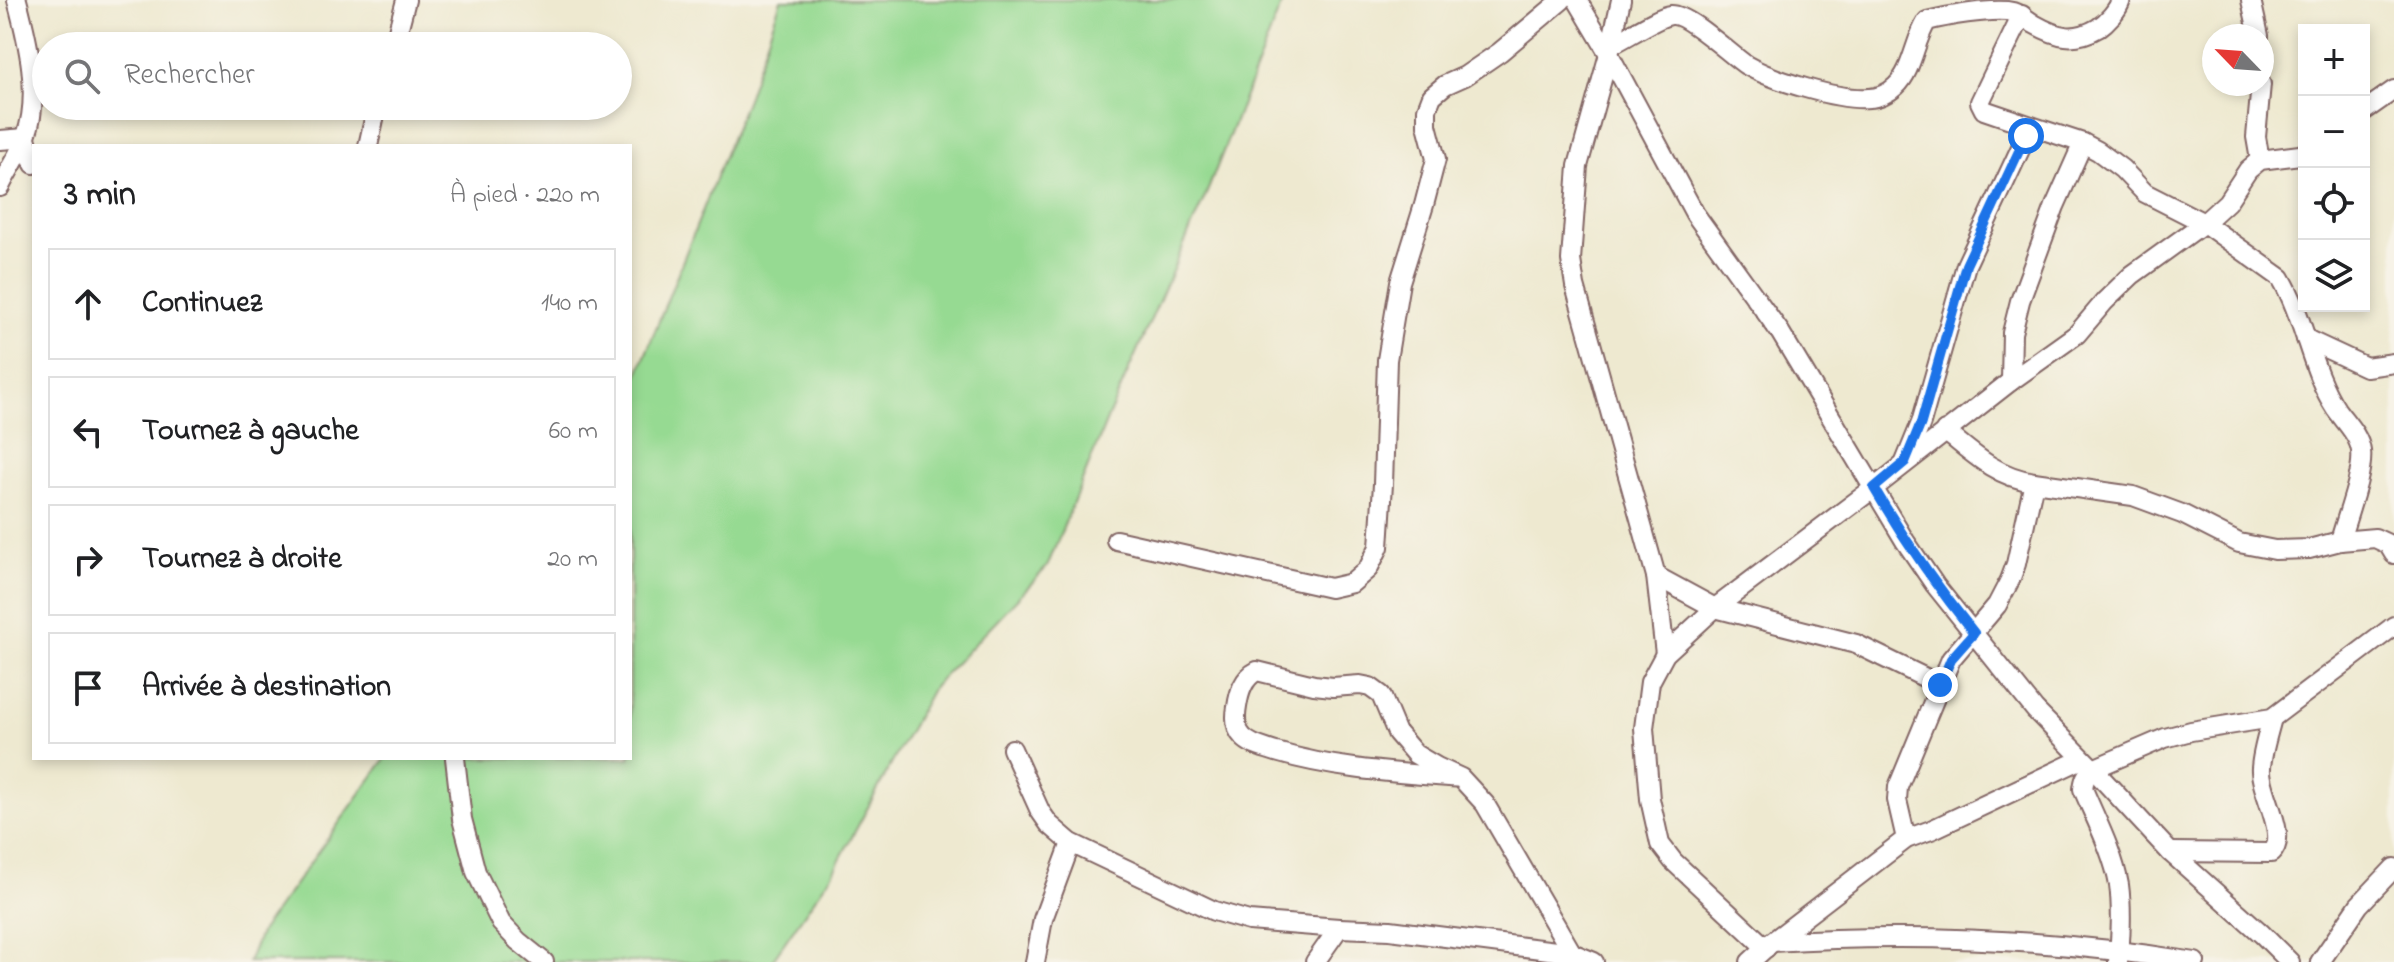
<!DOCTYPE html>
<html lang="fr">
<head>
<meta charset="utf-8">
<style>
  body { margin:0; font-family:"Indie Flower",sans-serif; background:#f6f6f6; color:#202124 }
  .controls { position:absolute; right:24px; top:24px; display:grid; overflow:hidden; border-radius:0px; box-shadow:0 4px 12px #0003 }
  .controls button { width:72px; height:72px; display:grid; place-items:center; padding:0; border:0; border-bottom:2px solid #e0e0e0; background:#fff; color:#202124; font:40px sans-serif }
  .compass { position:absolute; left:2202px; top:24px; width:72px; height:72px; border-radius:50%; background:#fff; box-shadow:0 4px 12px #0003; rotate:295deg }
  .stop { position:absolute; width:24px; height:24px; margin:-18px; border:6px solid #1a73e8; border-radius:50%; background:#fff }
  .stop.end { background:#1a73e8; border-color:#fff; box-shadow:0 2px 8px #0008 }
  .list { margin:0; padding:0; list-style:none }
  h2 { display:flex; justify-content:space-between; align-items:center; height:104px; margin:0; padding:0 32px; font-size:34px }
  h2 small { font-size:26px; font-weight:400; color:#757577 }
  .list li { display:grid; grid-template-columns:52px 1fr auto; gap:24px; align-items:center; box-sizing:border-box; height:112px; margin:0 16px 16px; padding:0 16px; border:2px solid #e0e0e0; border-radius:0px }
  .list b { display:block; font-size:30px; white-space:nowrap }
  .list em { font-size:26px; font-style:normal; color:#757577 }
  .icon { flex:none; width:44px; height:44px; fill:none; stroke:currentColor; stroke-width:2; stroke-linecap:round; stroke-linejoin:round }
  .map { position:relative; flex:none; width:2394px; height:962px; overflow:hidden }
  .search { position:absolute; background:#fff; box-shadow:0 4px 12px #0003; left:32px; top:32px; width:600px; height:88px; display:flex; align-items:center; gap:20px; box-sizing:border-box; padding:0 28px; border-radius:44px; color:#757577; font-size:30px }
  .panel { position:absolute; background:#fff; box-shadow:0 4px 12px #0003; left:32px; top:144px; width:600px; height:616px; border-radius:0px }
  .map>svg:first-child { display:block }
  .green { fill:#96da92; stroke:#707c5e; stroke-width:2 }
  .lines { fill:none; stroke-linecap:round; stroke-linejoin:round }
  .minor-casing { stroke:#836665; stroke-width:22 }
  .minor { stroke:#fff; stroke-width:18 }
  .route { stroke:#1a73e8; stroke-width:10 }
</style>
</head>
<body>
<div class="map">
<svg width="2394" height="962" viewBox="0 0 2394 962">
  <rect width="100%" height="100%" fill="#f7f3e8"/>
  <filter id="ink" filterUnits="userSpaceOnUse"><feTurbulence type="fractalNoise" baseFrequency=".0125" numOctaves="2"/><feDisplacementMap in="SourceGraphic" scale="16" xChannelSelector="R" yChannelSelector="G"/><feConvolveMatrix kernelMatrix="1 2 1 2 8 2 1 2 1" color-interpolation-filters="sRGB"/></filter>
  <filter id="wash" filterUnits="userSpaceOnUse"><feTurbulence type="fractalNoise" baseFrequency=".006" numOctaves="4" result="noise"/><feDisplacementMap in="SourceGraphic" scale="32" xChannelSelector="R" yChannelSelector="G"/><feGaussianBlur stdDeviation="1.8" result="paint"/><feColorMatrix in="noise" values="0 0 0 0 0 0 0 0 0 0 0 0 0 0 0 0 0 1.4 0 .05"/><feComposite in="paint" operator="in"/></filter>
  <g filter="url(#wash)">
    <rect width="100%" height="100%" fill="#eee9d0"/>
    <polygon class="green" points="781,0 1283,0 1207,192 1109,415 1047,567 933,687 832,874 771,962 248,962 261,931 386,758 630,758 630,394 748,96"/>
  </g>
  <g filter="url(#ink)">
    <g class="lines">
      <defs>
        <g id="minor">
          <polyline points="1577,0 1609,54 1695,214 1780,332 1905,541 1935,585 2035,710 2093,769 2170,852 2262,934 2290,962"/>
          <polyline points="1621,0 1609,54 1578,166 1571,260 1575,286 1656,576 1665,654"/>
          <polyline points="2251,0 2259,36"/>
          <polyline points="2022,15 1980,102 1984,110 2031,126"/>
          <path d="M 1611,45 C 1624,39 1659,16 1671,15 C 1687,13 1731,55 1746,65 C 1772,80 1840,101 1869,98 C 1878,98 1889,93 1896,86 C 1913,70 1914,41 1927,21 C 1947,16 1987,9 2007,11 C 2018,12 2025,18 2034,24 C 2057,37 2074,42 2098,28 C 2107,22 2118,10 2121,0"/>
          <polyline points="394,46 406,0"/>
          <polyline points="2364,111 2394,90"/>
          <polyline points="0,140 26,138 34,164"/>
          <polyline points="368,146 377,106"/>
          <polyline points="2260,160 2256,137 2261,84"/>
          <path d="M 0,187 C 8,170 20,154 26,136 C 41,95 28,42 17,0"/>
          <polyline points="2306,339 2366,367 2394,363"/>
          <polyline points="2011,381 2012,333 2020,301 2055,206 2083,143"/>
          <path d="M 1905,462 L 1921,423 L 1966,265 L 2031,126 L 2083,143 L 2098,151 L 2122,169 L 2145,193 L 2204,223 L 2281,278 C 2305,319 2310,369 2336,409 C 2345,422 2359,435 2361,451 C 2364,473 2346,518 2340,541"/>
          <polyline points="2034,482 2133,496 2182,514 2239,543 2275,550 2309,549 2340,541 2375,538 2388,544 2394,554"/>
          <polyline points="1116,540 1330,588 1352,583 1368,569 1379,547 1383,484 1387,360 1400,282 1424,205 1436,159 1427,125 1427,109 1432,96 1445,85 1465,76 1500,52 1562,0"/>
          <polyline points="1656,576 1715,608 1856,644 1940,685"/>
          <polyline points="1012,749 1040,811 1049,824 1071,843 1214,911 1249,921 1339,928"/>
          <polyline points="455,758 462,819 476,872 501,923 518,941 544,962"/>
          <path d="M 1461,778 C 1399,773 1337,770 1276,752 C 1265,748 1251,746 1243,737 C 1235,729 1235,718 1237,707 C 1239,693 1243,678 1257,671 L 1314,685 L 1333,687 L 1360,685 L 1370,687 L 1381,695 L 1397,733 L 1415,754 L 1437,767 L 1461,778 L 1485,804 L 1572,953"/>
          <path d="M 1906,839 L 1897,800 L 1898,787 L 1951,659 L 1997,605 L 2010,580 L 2016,564 L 2034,482 C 1997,477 1973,454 1945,431"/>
          <path d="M 2170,852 L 2271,853 C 2290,837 2259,791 2261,768 C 2262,752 2268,734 2272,718"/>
          <path d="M 1772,942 C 1913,933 2056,939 2195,962"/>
          <polyline points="1766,948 1673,861 1660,844 1650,799 1644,728 1650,682 1665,654 1715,608 1874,488 2011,381 2077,334 2105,301 2132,275 2204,223 2227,202 2248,170 2260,160 2300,155 2304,153"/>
          <polyline points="1035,962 1043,919 1071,843"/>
          <polyline points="1315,962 1339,928 1390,930 1572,953 1594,962"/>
          <polyline points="1750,962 1772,942 1906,839 1931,830 2082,759"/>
          <path d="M 2118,962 C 2121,940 2122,907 2119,885 C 2113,852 2096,820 2083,789 C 2084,780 2086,774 2093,769 L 2165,738 L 2191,731 L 2272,718 L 2394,626"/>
          <polyline points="2320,962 2359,905 2394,868"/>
        </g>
      </defs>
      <use href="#minor" class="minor-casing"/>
      <use href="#minor" class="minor"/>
    </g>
  </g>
  <g class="lines" filter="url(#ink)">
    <path class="route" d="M 1940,685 L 1951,659 L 1974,633 C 1936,586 1904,539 1874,488 L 1905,462 L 1921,423 L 1966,265 L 2026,136"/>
  </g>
</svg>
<div class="controls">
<button>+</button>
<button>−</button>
<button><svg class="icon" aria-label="locate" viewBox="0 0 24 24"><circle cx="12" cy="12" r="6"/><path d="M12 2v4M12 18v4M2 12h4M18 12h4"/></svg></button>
<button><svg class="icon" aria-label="layers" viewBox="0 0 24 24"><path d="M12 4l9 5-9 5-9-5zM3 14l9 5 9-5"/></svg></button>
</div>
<svg class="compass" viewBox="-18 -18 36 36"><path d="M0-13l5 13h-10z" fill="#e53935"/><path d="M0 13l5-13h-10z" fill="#757577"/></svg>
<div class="stop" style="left:2026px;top:136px"></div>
<div class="stop end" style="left:1940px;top:685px"></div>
<div class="search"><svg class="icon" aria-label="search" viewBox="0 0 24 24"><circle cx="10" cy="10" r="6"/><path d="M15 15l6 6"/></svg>Rechercher</div>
<section class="panel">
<h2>3 min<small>À pied · 220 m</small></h2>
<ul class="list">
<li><svg class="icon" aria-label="ahead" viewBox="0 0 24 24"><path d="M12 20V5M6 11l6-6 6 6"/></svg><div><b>Continuez</b></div><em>140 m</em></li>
<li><svg class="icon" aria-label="left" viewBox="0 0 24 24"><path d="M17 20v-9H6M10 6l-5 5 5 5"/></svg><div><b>Tournez à gauche</b></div><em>60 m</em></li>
<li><svg class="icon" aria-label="right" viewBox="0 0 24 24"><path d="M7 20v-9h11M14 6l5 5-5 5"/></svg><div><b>Tournez à droite</b></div><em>20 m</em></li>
<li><svg class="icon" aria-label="arrive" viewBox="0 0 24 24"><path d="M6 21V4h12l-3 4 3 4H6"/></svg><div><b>Arrivée à destination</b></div></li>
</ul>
</section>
</div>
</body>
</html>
